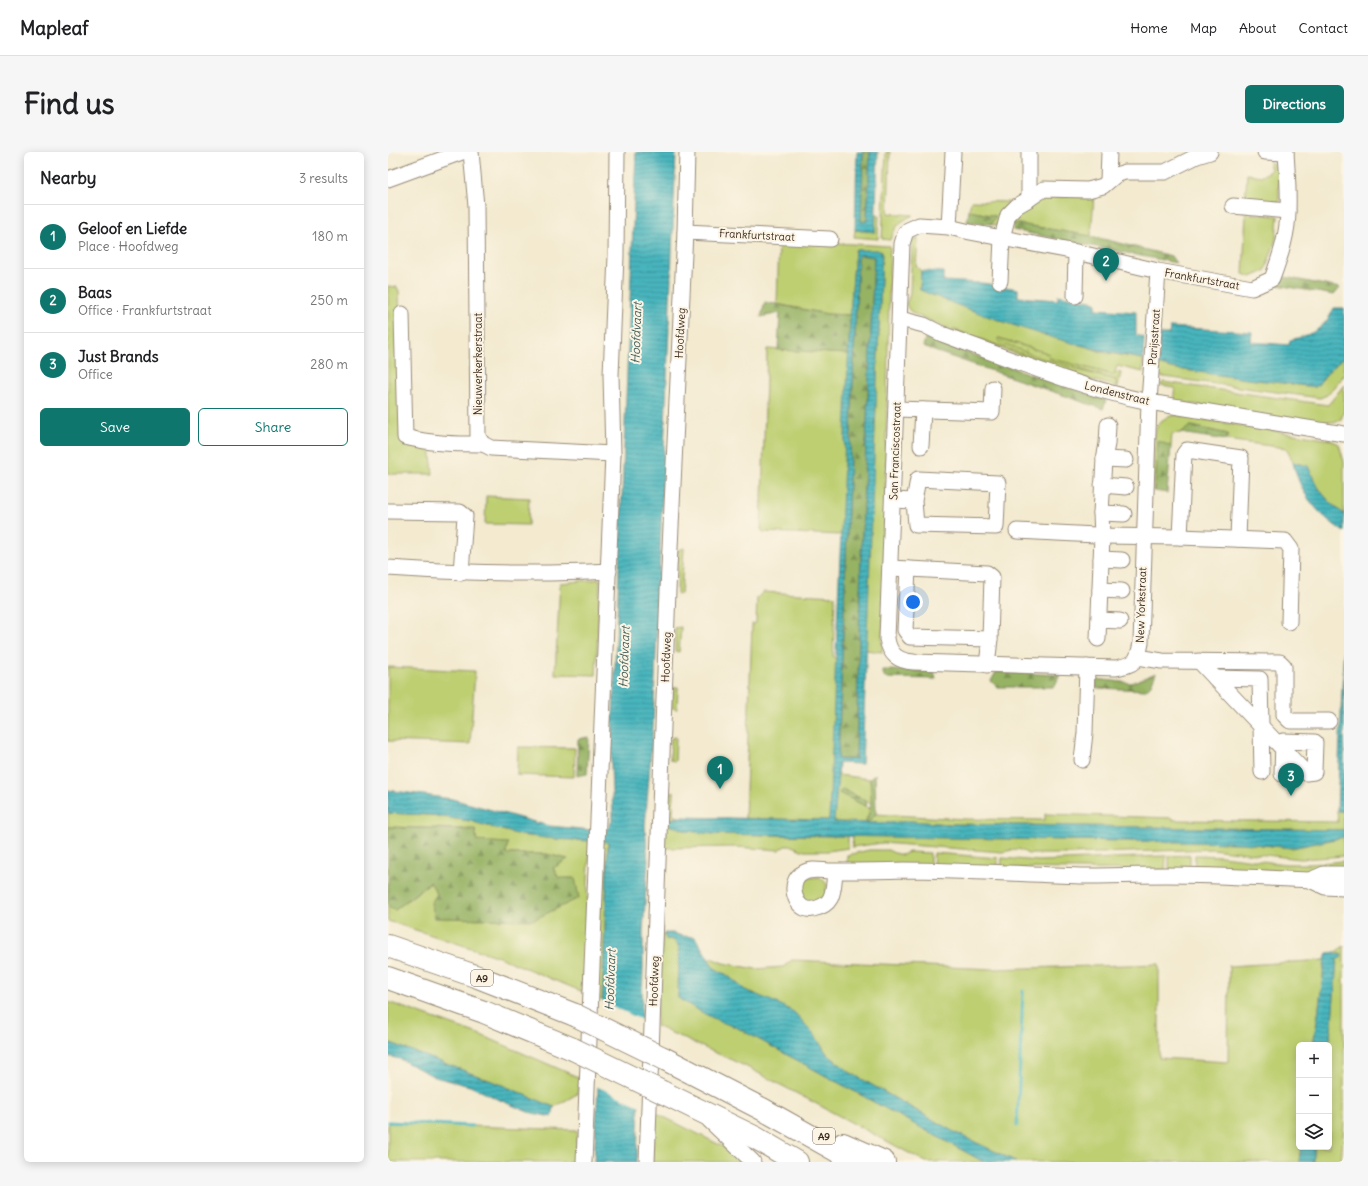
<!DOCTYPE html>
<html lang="en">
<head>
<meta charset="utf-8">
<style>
  body { margin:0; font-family:Delius,sans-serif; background:#f6f6f6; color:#202124 }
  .controls { position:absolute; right:12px; bottom:12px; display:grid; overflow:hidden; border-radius:6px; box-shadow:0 2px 10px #0003 }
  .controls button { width:36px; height:36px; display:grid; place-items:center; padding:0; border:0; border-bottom:1px solid #e0e0e0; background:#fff; color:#202124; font:20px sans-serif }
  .you { position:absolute; left:525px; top:450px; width:14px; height:14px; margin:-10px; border:3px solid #fff; border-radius:50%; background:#1a73e8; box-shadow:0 0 0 6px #1a73e833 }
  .badge { display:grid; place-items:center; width:26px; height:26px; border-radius:50%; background:#0f766e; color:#fff; font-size:13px; font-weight:700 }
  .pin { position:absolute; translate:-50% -33px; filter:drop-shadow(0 1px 2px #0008) }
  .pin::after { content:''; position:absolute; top:21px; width:14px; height:12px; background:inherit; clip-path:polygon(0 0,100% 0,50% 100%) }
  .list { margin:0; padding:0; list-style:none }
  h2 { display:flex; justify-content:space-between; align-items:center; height:52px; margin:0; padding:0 16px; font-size:17px }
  h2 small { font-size:13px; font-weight:400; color:#757577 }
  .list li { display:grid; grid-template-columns:26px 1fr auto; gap:12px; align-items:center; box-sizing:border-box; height:64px; padding:0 16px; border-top:1px solid #e0e0e0 }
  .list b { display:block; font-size:15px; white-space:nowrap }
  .list p { margin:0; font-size:13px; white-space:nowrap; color:#757577 }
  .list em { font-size:13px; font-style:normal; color:#757577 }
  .actions { display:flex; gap:8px; padding:12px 16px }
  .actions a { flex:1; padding:9px 0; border:1px solid #0f766e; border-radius:6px; text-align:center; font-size:14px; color:#0f766e }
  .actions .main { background:#0f766e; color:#fff }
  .icon { flex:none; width:22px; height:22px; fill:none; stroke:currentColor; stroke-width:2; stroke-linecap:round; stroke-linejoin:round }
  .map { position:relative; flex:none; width:956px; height:1010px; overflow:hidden; border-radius:6px }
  header { display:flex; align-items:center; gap:24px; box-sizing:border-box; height:56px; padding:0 20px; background:#fff; border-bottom:1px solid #e0e0e0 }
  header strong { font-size:19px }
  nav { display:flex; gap:22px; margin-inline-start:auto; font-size:14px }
  .intro { display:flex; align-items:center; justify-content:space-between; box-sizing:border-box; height:96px; padding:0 24px }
  h1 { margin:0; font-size:28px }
  .button { padding:10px 18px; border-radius:6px; background:#0f766e; color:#fff; font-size:14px; font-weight:700 }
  main { display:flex; gap:24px; padding:0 24px }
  aside { flex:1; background:#fff; border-radius:6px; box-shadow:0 2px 10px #0003 }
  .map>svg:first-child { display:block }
  .grass { fill:#becf72; stroke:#7c7c48 }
  .forest { fill:url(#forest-firs); stroke:#686e41 }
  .garden { fill:url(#garden-dots); stroke:#7c7c48 }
  .water { fill:url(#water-rules); stroke:#40706e; fill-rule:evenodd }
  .pier { fill:#f3ead0 }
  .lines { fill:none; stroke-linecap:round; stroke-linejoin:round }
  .stream { stroke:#46b5bd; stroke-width:3 }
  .minor-casing { stroke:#978a77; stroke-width:17 }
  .highway-casing { stroke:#978a77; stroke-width:24 }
  .minor { stroke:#fff; stroke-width:15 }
  .highway { stroke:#fff; stroke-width:22 }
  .highway-bridge-casing { stroke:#978a77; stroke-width:24; stroke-linecap:butt }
  .highway-bridge { stroke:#fff; stroke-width:22 }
  .labels { text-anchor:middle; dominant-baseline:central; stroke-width:4; stroke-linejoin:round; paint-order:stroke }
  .shield { fill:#fcf5e5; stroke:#75675a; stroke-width:1 }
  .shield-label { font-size:10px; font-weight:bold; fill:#3b2a1e }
  .street-label { font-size:11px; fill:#3b2a1e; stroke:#fcf5e5 }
  .water-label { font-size:12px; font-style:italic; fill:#3f5b56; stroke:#fcf5e5 }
</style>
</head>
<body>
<header>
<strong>Mapleaf</strong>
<nav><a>Home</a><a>Map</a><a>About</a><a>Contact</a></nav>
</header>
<div class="intro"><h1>Find us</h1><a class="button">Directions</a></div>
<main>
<aside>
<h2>Nearby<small>3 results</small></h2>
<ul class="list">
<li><span class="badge">1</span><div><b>Geloof en Liefde</b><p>Place · Hoofdweg</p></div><em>180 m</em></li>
<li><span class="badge">2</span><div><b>Baas</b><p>Office · Frankfurtstraat</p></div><em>250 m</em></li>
<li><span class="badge">3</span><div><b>Just Brands</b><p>Office</p></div><em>280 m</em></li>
</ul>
<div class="actions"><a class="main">Save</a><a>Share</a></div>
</aside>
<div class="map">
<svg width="956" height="1010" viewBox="0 0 956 1010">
  <defs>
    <pattern id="forest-firs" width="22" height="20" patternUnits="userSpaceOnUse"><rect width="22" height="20" fill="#96b264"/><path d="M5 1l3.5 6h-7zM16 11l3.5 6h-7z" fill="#7c9152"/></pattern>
    <pattern id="garden-dots" width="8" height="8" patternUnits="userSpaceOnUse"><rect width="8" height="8" fill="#becf72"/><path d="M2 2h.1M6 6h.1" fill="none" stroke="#a4b262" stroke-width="1.8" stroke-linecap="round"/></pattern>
    <pattern id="water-rules" width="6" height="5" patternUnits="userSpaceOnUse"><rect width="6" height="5" fill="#46b5bd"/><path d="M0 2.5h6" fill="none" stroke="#3c9399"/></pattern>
  </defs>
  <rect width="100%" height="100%" fill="#fcf5e5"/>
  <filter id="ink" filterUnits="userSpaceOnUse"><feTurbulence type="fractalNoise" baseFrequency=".025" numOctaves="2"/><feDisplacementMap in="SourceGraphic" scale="8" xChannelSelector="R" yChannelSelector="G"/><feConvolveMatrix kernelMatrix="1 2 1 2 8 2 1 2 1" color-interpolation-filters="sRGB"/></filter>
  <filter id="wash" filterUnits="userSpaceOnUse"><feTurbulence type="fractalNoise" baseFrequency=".012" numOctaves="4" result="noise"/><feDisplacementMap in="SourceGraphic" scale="16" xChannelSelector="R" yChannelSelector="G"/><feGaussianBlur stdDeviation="0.9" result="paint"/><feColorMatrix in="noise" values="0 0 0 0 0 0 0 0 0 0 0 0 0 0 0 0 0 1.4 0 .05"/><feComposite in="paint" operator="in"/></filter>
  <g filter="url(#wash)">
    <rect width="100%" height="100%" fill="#f3ead0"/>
    <g class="grass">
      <path d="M 498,0 L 502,0 L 500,61 L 525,63 C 511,70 508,74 502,88 L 494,87 Z"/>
      <polygon points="881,10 884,11 891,19 891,52 857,51 859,22 874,24 883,18"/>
      <polygon points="706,44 703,84 625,71 626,65 654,45"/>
      <polygon points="583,49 621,50 612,62 609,74 603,72 607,64 581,59"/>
      <polygon points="488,61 491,63 490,87 466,85 467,78 487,80"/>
      <polygon points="858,61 890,64 888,87 877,119 863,125 855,122"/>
      <polygon points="530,86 528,114 533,119 532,138 714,200 755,207 755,220 729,214 726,223 661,206 662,202 611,186 694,219 728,228 730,235 696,226 565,179 526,162 521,158 518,152 522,142 524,89"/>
      <polygon points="391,88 502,94 494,500 478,498 494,100 467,98 462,163 439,162 389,152"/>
      <polygon points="0,134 9,135 11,139 15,278 42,293 45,322 0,322"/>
      <polygon points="379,197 461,202 454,383 375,380 373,378"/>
      <polygon points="956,205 956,223 939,243 932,246 769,224 770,212 783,216 928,235 941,219"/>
      <polygon points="775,230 940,253 956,233 956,260 953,267 946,270 905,268 785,249 787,236 772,233"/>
      <path d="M 788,263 L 943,288 L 951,292 L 956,310 L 956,362 C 938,349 928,335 920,314 L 905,310 L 898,296 L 838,288 L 840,282 L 803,274 L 792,281 L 784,282 L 783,294 L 770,290 L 767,339 L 765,338 C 765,326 765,283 769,274 C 773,267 781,264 788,263 Z"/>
      <polygon points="98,344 141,346 140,373 97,372"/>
      <polygon points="296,396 293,442 289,442 290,398"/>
      <polygon points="212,427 208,523 167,522 172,431"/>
      <polygon points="375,440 447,444 445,505 449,507 441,668 357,667 364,472 368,471 369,446"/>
      <polygon points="293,475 291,500 287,499 287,476"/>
      <polygon points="0,515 87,519 82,592 0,589"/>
      <polygon points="290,535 289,557 284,556 285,536"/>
      <polygon points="288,585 287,609 282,608 283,586"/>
      <polygon points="130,595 187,596 186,625 129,623"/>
      <polygon points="450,623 482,627 484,652 454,637 477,654 483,657 478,668 480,670 488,662 576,667 657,668 657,662 785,666 785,668 950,670 949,659 956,659 956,678 560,672 523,669 500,671 445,670"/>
      <polygon points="286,639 285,663 291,665 282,667 289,675 299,679 376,683 460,684 460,696 440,699 416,699 404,694 397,694 391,698 349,695 276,696 278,644"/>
      <polygon points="0,661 41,663 82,669 132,683 167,687 202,688 195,840 111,805 0,769 0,755 7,758 43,730 49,742 171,726 165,716 179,707 158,702 117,702 89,689 87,677 0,675"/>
      <polygon points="465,684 856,691 904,696 956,685 956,704 913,707 824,697 681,702 640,702 631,697 614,700 494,691 464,695"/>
      <polygon points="214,688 220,689 214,849 207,846"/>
      <polygon points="481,698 500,698 506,701 514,703 521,700 542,701 542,714 459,713 459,703"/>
      <polygon points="546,701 610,706 610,716 545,714"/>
      <polygon points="802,703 802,718 781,718 781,704"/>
      <polygon points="807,703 834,704 897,712 921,712 956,709 956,718 918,720 807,718"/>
      <polygon points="778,704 777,718 613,716 614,706 651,709"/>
      <polygon points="432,725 439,732 437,747 421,751 413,745 412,734 418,726"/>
      <path d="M 274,783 L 278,784 L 278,787 L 286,788 L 291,795 L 290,846 C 308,857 328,869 348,875 L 596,1010 L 538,1010 L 357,914 L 268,874 Z"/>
      <polygon points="956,794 956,969 953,1010 925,1010 927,995 941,995 941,893 944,869 949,807 953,802 949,802 947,800"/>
      <polygon points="323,806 335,811 368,817 395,815 404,808 605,817 771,812 771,906 840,910 841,814 937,808 930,863 925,893 911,893 911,995 913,995 911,1010 629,1010 566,980 463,921 439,902 426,882 366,841 357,838 339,823 326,816 321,808"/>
      <polygon points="0,850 93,883 192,926 189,942 166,955 114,933 0,890"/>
      <polygon points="266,960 346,1000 359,1010 264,1010"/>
      <polygon points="0,971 189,978 188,1010 0,1010"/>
    </g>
    <g class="forest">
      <polygon points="475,0 482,0 479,69 472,70"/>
      <polygon points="581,59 608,64 603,72 579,70"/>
      <polygon points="625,71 703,84 783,104 788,111 625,78"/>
      <polygon points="470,103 486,105 473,407 468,607 450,607"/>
      <polygon points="892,125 897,125 952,136 946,143 889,133"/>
      <polygon points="377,150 439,162 462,163 461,202 390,198 392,161 373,165"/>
      <polygon points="537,186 718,248 715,257 535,195"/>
      <polygon points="803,274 840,282 838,288 792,281"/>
      <polygon points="770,289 783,294 779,341 767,339"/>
      <polygon points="494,518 546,519 548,527 497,526"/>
      <polygon points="608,520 672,523 666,535 609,535 603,529"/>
      <polygon points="768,521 763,533 758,538 708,536 708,527 743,531"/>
      <polygon points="201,585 199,622 189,624 190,587"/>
      <path d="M 487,622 L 488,662 L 480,670 L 478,669 C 485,652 483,644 482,627 Z"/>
      <polygon points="454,637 478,649 479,652 477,654 451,641"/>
      <polygon points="0,675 87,678 89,689 120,691 118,702 158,702 180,707 165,716 171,726 187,726 191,746 145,768 47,766 43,751 49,742 42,730 7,758 0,755"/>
    </g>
    <g class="garden">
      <polygon points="565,177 687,221 685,223 565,179"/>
      <polygon points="610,186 662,202 661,206 726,223 727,220 733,221 730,235 728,228 652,206 610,189"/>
    </g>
    <g class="water">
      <polygon points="248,0 288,0 265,575 257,674 260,710 255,779 255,817 249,1010 206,1010 214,858 220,690 167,687 132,683 82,669 41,663 0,661 0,638 64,647 161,674 215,679 220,676 225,667 223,613"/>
      <polygon points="469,0 475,0 473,70 479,69 482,0 490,0 487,80 467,78"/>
      <path d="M 467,98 L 489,98 L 494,100 L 474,612 L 451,611 L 446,670 L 500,671 L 523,669 L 560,672 L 956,678 L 956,685 L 904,696 L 856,691 L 325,682 L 299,679 L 289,675 L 282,674 L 282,667 L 291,665 L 441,668 L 462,163 ZM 475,103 L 486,105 L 473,407 L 468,607 L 458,608 L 450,607 L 470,104 Z"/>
      <path d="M 533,119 L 555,120 L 555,129 L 594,131 L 630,137 L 630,145 L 670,148 L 670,143 L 708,150 L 708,157 L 748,160 L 748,183 L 756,185 L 755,207 C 678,193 604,168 532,138 Z"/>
      <path d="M 946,156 L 956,156 L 956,205 L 941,219 L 928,235 L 851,226 L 783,216 L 770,212 L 772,182 L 781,182 L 782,175 L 864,180 L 863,190 L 901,193 L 902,188 C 923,183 937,177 946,156 Z"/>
      <path d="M 905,310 L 920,314 C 928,335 938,349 956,362 L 956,380 C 928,360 913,344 905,310 Z"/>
      <polygon points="956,488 956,659 949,659"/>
      <path d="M 276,781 L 286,781 L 293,784 L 307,785 L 326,816 L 339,823 L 357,838 L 384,849 L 406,860 L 426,882 L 439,902 L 463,921 L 566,980 L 629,1010 L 596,1010 L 348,875 C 327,869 308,857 290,846 L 291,795 L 286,788 L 278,787 Z"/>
      <polygon points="947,800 949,802 954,803 953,806 949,807 944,869 941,893 925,893 930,863 937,808 939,801"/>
      <polygon points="0,890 114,933 166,955 164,965 140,960 112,948 82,934 47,925 12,907 0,904"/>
      <polygon points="913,995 927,995 925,1010 911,1010"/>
    </g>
    <polygon class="pier" points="212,848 256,869 254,955 208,934"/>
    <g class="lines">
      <g class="stream">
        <polyline points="0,970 84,974"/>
        <polyline points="629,974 635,839"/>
      </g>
    </g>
  </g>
  <g filter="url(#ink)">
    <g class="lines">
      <defs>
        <g id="minor">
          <polyline points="83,0 88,54 90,285 95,292 103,296 225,302"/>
          <polyline points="877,0 898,1"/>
          <polyline points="0,27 74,0"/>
          <polyline points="720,29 721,0"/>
          <polyline points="641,47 641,0"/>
          <polyline points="845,54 900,59"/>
          <polyline points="561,75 565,0"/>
          <polyline points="297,80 442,87"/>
          <path d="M 770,119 L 761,250 L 753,491 C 749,511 747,512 728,516 L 526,510 C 510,509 502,503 499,487 L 514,92 L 517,82 L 520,78 L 527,75 L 531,73 L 561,75 L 582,80 L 688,100 L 770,119 L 864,136 L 884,127 C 892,105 900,82 900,58 C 901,39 899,19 898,0"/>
          <polyline points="612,129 614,86 620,63 629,54 641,47 656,37 700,38 715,34 728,23 737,20 777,20 809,4 822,0"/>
          <polyline points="687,144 688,100"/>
          <path d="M 14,162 L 17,285 C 44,292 68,292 95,292"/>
          <path d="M 512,167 L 536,173 L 554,182 C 622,207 689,235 761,250 L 956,282"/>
          <polyline points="508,257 604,260 605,236"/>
          <polyline points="720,273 719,292 716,307 713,361 714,384 792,385 897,389 903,397 901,470"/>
          <polyline points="533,294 535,258"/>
          <polyline points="716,307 738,308"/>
          <polyline points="714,333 738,335"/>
          <polyline points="505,348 526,349 530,327 610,331 608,375 528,373 526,349"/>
          <polyline points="0,359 72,360 77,364 73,421"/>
          <polyline points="713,361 736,362"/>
          <polyline points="629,379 708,383 714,384 710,487"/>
          <polyline points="792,385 796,302 799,298 853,306 850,387"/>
          <polyline points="713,407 734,408"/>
          <path d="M 0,416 C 74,421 147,423 221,419"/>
          <polyline points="502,416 599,421 604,425 602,487 599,513"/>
          <polyline points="520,417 517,478 522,485 602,487"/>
          <polyline points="712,438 734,439"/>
          <polyline points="711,468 732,469"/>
          <polyline points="750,505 774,509 892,510 896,514 896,563 902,569 941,569"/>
          <path d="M 811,509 C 846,546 882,584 918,621 L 926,620 L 927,590 L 895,589 L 894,622"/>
          <polyline points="827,526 872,527 874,620"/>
          <polyline points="694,608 697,581 699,515"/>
          <path d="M 447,720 C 445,738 447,753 425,757 C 407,761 398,729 415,721 C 425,715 436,720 448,719 C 470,719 493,719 515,718 C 574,718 633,722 692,724 C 721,724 750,723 778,723 C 826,723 874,726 922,728 L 937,735 L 956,736"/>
          <polyline points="922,728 936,722 956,722"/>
          <polyline points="321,968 365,1010"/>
          <polyline points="196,1010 225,302 223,223 228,104 229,0"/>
          <polyline points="259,1010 280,438 297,80 299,0"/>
        </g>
        <g id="highway">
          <polyline points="0,794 90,825 187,863"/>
          <polyline points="0,826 96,860 185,897"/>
          <polyline points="275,906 376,958 469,1010"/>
          <polyline points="274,940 368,986 409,1010"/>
          <polyline points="455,992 496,1010"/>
        </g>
      </defs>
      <use href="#minor" class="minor-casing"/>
      <use href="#highway" class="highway-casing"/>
      <use href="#minor" class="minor"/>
      <use href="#highway" class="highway"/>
      <defs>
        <g id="highway-bridge">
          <polyline points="187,863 275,906"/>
          <polyline points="185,897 274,940"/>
        </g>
      </defs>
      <use href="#highway-bridge" class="highway-bridge-casing"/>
      <use href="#highway-bridge" class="highway-bridge"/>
    </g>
  </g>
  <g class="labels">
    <g class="shield">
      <rect x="83" y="818" width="22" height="16" rx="3"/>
      <rect x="425" y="976" width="22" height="16" rx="3"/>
    </g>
    <g class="shield-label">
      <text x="94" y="826">A9</text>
      <text x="436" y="984">A9</text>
    </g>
    <g class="street-label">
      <text transform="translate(369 83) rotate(3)">Frankfurtstraat</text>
      <text transform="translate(814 127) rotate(10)">Frankfurtstraat</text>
      <text transform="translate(292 181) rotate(-87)">Hoofdweg</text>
      <text transform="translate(766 185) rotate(-86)">Parijsstraat</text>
      <text transform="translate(90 212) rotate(-90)">Nieuwerkerkerstraat</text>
      <text transform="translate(729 241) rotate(14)">Londenstraat</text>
      <text transform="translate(507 299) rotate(-88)">San Franciscostraat</text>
      <text transform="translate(753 453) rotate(-88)">New Yorkstraat</text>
      <text transform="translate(278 505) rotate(-88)">Hoofdweg</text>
      <text transform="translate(266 829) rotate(-88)">Hoofdweg</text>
    </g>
    <g class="water-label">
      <text transform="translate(248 181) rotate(-88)">Hoofdvaart</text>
      <text transform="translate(236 505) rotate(-88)">Hoofdvaart</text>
      <text transform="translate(222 828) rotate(-88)">Hoofdvaart</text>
    </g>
  </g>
</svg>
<div class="controls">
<button>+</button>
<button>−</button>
<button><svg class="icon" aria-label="layers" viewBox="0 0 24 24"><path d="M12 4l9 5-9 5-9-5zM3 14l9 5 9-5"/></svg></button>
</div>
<div class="you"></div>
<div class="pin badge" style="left:332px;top:637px">1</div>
<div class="pin badge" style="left:718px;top:129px">2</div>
<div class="pin badge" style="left:903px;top:644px">3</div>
</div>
</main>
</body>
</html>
